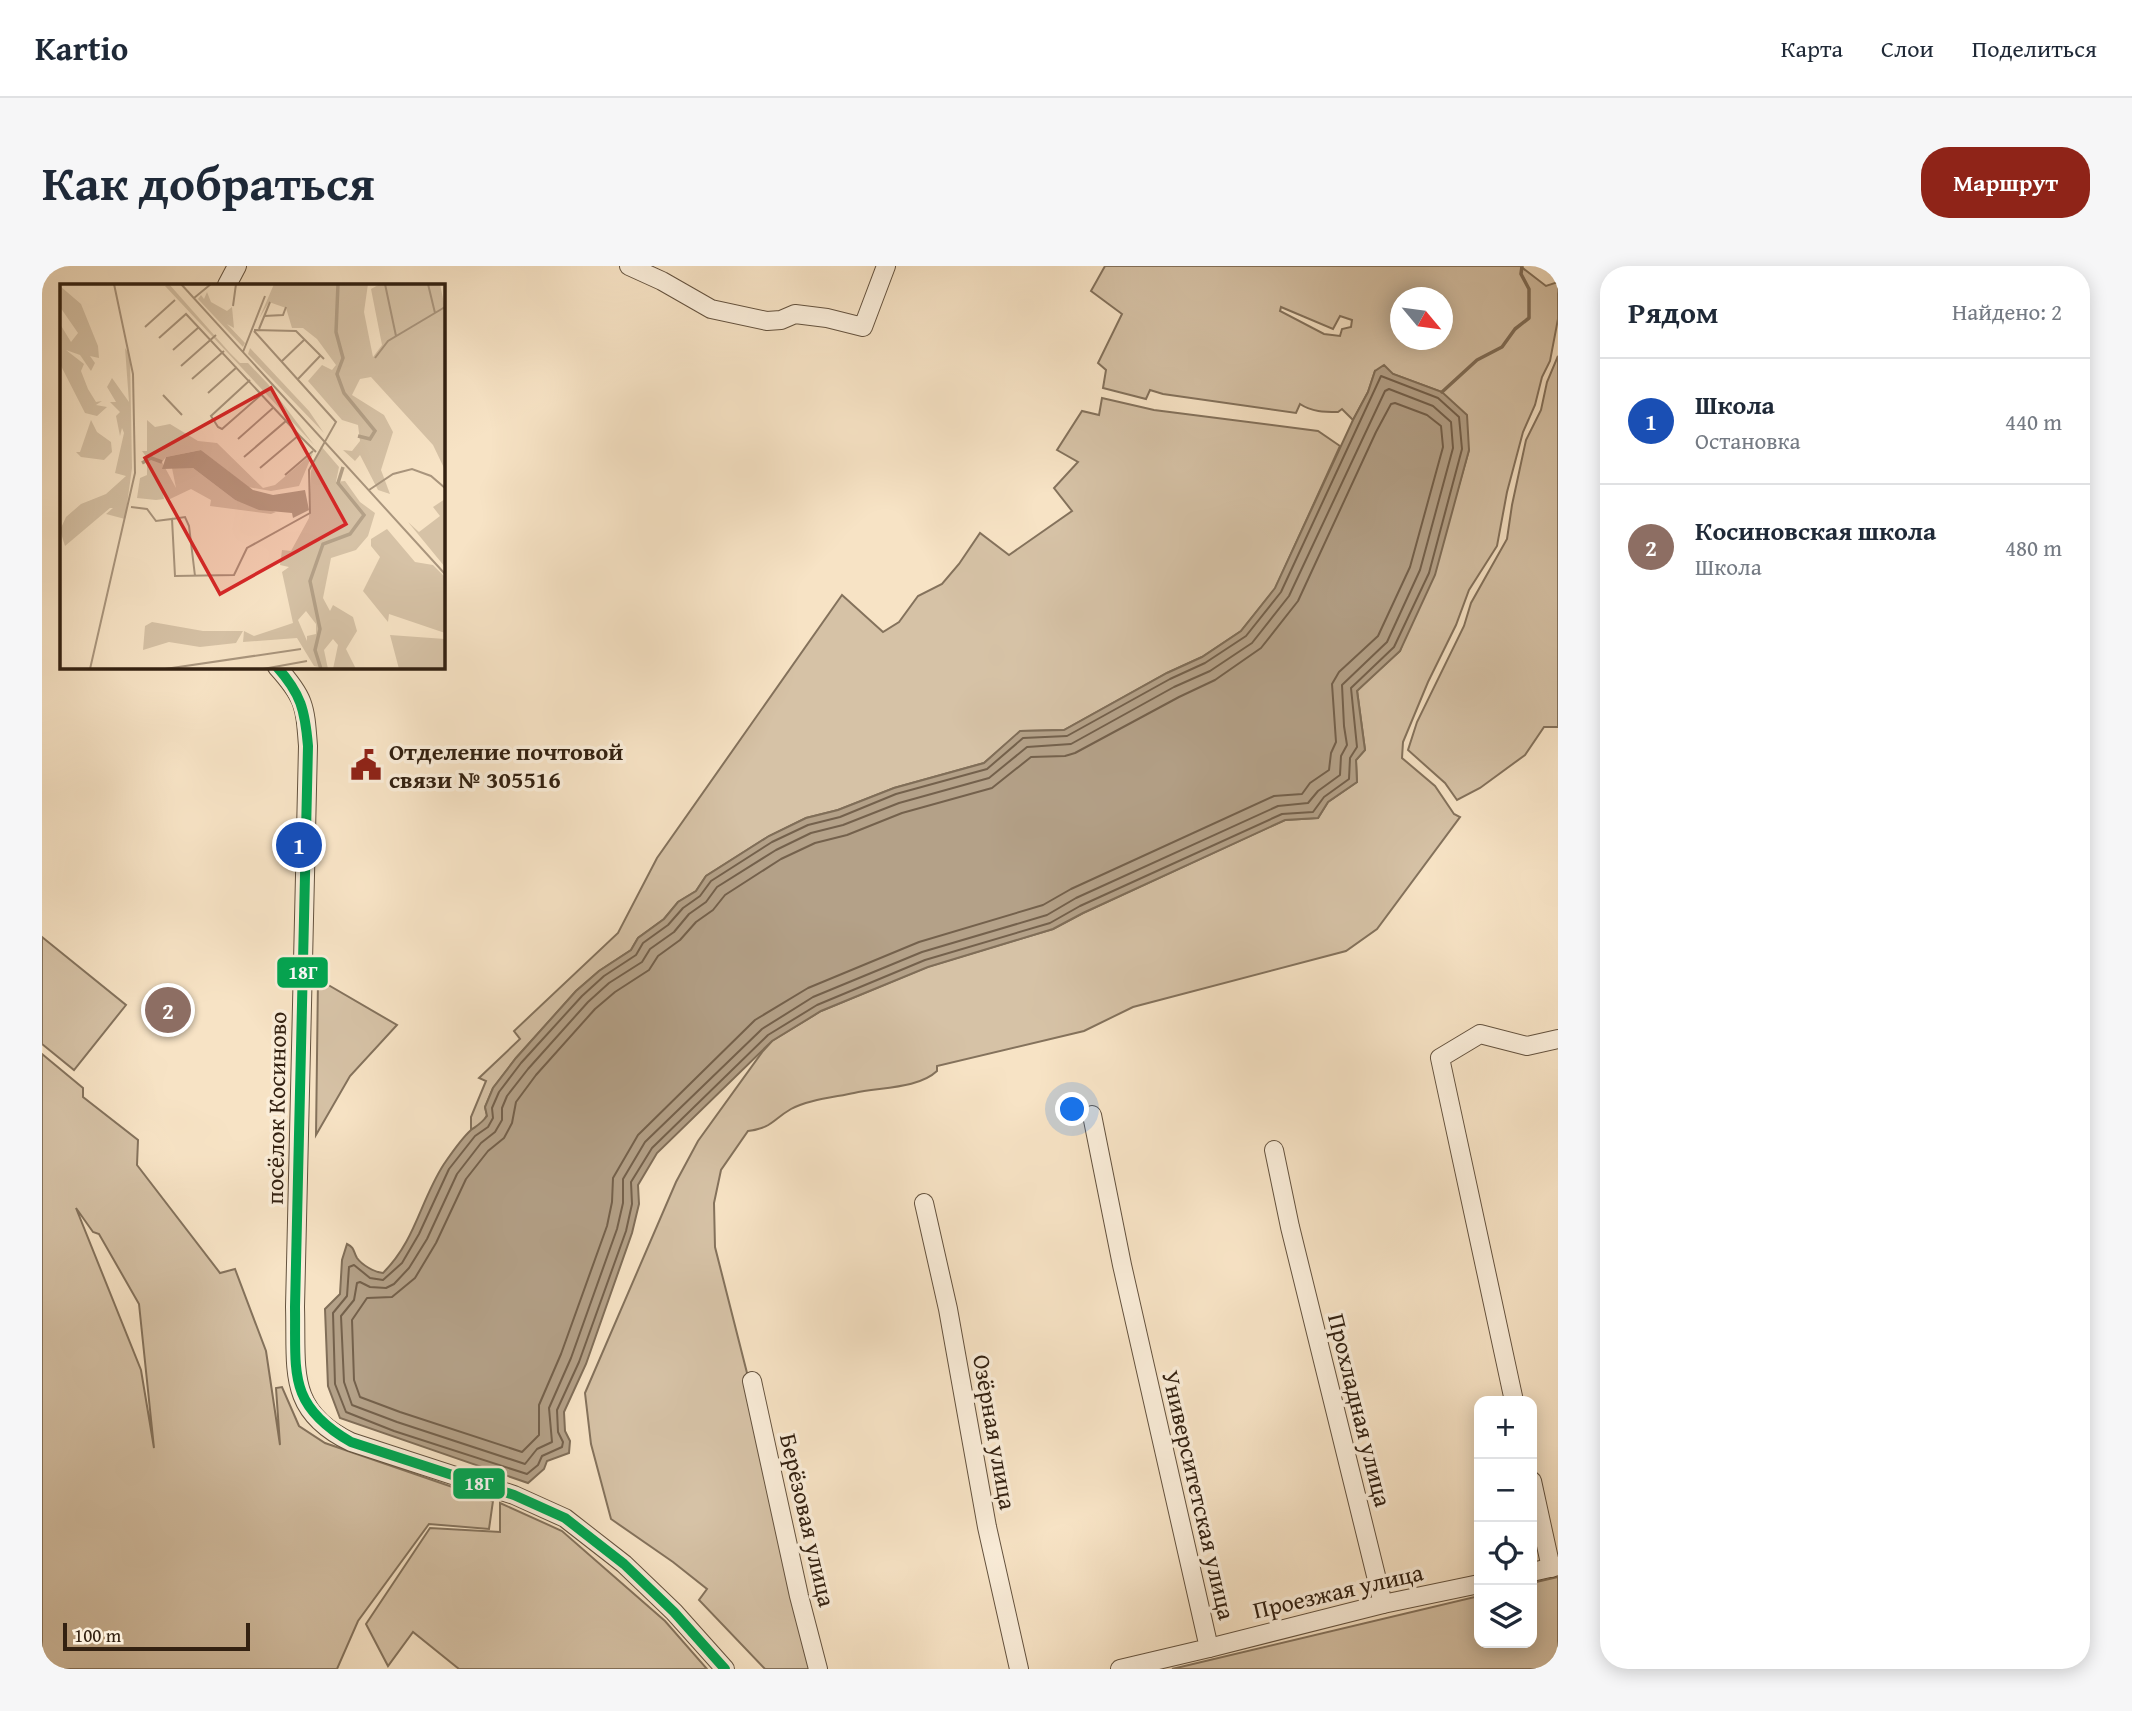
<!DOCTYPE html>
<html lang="ru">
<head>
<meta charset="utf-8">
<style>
  body { margin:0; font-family:"Gentium Book Plus",serif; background:#f6f6f7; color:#1f2937 }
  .controls { position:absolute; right:21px; bottom:21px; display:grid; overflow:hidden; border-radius:14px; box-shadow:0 4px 18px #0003 }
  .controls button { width:63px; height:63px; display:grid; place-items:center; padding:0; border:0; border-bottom:2px solid #e0e1e3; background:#fff; color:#1f2937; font:35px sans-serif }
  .compass { position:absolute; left:1348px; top:21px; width:63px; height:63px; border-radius:50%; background:#fff; box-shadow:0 4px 18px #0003; rotate:119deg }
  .scale { position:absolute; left:21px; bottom:18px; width:187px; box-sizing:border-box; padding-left:7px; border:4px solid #332111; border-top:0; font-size:19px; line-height:24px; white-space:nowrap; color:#332111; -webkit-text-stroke:5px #faedd9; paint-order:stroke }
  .you { position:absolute; left:1031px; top:844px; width:24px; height:24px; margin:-18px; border:5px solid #fff; border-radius:50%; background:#1a73e8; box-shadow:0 0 0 10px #1a73e833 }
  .badge { display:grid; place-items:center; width:46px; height:46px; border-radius:50%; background:#8f2418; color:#fff; font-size:23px; font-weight:700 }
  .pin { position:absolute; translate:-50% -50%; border:4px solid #fff; box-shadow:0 2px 7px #0006 }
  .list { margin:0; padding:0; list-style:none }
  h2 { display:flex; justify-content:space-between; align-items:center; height:91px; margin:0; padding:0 28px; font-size:30px }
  h2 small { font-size:23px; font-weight:400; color:#747a83 }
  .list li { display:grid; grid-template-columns:46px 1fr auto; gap:21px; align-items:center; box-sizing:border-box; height:126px; padding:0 28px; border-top:2px solid #e0e1e3 }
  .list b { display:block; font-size:26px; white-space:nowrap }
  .list p { margin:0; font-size:23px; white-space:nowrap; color:#747a83 }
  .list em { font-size:23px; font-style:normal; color:#747a83 }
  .icon { flex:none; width:38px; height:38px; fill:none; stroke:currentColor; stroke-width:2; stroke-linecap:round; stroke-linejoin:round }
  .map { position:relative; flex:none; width:1516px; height:1403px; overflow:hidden; border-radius:28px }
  header { display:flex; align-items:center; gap:42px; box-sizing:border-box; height:98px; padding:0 35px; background:#fff; border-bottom:2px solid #e0e1e3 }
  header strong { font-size:33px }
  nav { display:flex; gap:38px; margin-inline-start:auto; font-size:24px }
  .intro { display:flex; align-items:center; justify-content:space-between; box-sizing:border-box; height:168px; padding:0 42px }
  h1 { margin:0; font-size:49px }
  .button { padding:18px 32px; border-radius:28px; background:#8f2418; color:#fff; font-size:24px; font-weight:700 }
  main { display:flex; gap:42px; padding:0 42px }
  aside { flex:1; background:#fff; border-radius:28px; box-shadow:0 4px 18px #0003 }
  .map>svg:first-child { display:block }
  .green { fill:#d6c2a6; stroke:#84725c; stroke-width:2; fill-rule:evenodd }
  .water { fill:#b4a188; stroke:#806e58; stroke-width:2 }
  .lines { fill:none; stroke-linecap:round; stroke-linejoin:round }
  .shore { stroke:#74614c; stroke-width:2 }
  .stream { stroke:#806e58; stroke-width:3.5 }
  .minor-casing { stroke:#64523e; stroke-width:20 }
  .minor { stroke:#faedd9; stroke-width:18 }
  .bus-1-casing { stroke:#faedd9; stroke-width:16 }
  .bus-1 { stroke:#00a651; stroke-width:10 }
  .labels { text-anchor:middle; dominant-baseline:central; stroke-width:7; stroke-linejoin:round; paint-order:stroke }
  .poi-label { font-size:24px; font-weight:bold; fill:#332111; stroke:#faedd9; text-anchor:start }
  .street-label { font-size:24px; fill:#332111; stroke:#faedd9 }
  .inset-river { fill:none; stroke:#b4a188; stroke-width:3.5 }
  .inset-road { fill:none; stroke:#a9957d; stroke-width:2 }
  .view { fill:#d62828; fill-opacity:0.15; stroke:#d62828; stroke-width:3.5 }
  .inset-edge { fill:none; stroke:#332111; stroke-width:3.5 }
  .line-badge { stroke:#faedd9; stroke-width:2.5 }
  .badge-label { font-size:19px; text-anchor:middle; font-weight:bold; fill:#fff }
</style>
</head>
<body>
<header>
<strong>Kartio</strong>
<nav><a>Карта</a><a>Слои</a><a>Поделиться</a></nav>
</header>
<div class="intro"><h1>Как добраться</h1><a class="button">Маршрут</a></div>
<main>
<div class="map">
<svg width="1516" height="1403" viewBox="0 0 1516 1403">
  <rect width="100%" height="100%" fill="#f7e3c5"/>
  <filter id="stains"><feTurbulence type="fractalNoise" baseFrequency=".00286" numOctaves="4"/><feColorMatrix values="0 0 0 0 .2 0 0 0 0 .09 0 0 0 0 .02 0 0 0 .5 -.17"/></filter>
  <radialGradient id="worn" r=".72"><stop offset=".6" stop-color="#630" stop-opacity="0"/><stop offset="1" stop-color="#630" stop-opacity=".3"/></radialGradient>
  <g class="green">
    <path d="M 1063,0 L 1478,0 L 1504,20 L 1516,16 L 1516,53 L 1508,95 L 1500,111 L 1493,139 L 1481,166 L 1465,226 L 1455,280 L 1427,324 L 1414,359 L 1386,416 L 1361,476 L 1360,492 L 1393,520 L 1412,548 L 1418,551 L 1335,663 L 1304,685 L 1091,741 L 1042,765 L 895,800 L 895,805 C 876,823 837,821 812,827 C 794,831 764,834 749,843 C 730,854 730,862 706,865 L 679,904 L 672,937 L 673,981 L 719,1162 L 774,1403 L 723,1403 L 657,1334 L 665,1323 L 631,1296 L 569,1253 L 549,1178 L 543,1127 L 634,916 L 656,875 L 721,785 L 730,775 L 779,745 L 885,701 L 1011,663 L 1041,647 L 1243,554 L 1276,552 L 1286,536 L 1315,516 L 1314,494 L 1323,484 L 1315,424 L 1358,385 L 1415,226 L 1427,184 L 1400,126 L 1351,108 L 1333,105 L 1326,126 L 1311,154 L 1300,143 L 1296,146 C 1282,146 1270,146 1258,138 L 1254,147 L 1121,128 L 1108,124 L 1104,133 L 1061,122 L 1064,104 L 1056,97 L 1080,48 L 1049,25 ZM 1358,32 L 1400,32 L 1400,74 L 1358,74 ZM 1239,41 L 1291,63 L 1298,50 L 1310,54 L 1309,61 L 1300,63 L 1298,70 L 1282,68 L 1238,45 Z"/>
    <polygon points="1516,90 1516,461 1502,461 1483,489 1438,522 1415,534 1403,517 1366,484 1375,456 1422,360 1429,337 1465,273 1470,239 1484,174 1499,144 1505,116"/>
    <polygon points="1060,132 1112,144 1276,165 1298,180 1233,323 1199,365 1160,391 1125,407 1022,464 979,465 942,497 852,522 796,544 764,552 727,570 664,610 654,625 636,636 622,653 596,672 589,684 557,705 534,725 474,792 451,822 443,841 445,849 440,858 429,864 429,851 444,815 437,812 478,773 472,765 576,667 615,592 800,329 841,366 857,356 876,330 900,318 917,298 938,267 967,289 1030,245 1012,222 1036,196 1015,184 1040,145 1057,149"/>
    <polygon points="0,671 84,739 32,804 0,778"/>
    <polygon points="276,713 355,759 308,810 274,869"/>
    <path d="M 0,788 L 41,822 L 41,831 L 96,874 L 95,899 L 178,1007 L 193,1003 L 224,1085 L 238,1179 L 234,1122 L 240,1121 L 257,1160 L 283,1177 L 451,1235 L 447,1263 L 387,1258 L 316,1355 L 295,1403 L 0,1403 ZM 34,942 L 51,966 L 57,968 L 97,1038 L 112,1182 L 99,1104 Z"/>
    <polygon points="458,1237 520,1265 623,1355 665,1403 417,1403 371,1366 346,1400 324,1358 388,1262 458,1266"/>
    <polygon points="1516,1311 1516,1401 1502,1403 1130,1403 1437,1330 1437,1377 1490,1377 1490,1317"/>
  </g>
  <path class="water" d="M 1342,99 L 1351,108 L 1400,126 L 1425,149 L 1427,184 L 1393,309 L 1358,385 L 1315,425 L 1323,484 L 1314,494 L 1315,516 L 1286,536 L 1276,552 L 1243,554 L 1041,647 L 1011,663 L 886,701 L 779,745 L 730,775 L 615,887 L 596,919 L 597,938 L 590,967 L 544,1098 L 522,1146 L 523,1165 L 528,1175 L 527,1187 L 505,1195 L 502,1203 L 486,1217 L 298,1152 L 286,1120 L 283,1043 L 298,1028 L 300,994 L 305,978 C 313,982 311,985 315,992 C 320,999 332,1006 341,1007 C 374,974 378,935 402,898 C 409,888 419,873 429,864 C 436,859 440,857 445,850 L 443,841 L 451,822 L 474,792 L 534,725 L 557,705 L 589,684 L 596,672 L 622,653 L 636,636 L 654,625 L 664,610 L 727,570 L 764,552 L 796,544 L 852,522 L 942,497 L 978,465 L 1022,464 L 1125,407 L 1160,391 L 1199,365 L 1233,322 L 1311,154 L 1326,126 L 1333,105 Z"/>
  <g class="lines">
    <g class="shore">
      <polygon points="1339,110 1396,132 1417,151 1420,183 1387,307 1352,381 1309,422 1315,481 1308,492 1307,513 1282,531 1271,546 1240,548 1038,640 1008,657 883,694 775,739 726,769 610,882 589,916 590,938 584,965 537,1096 515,1144 516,1166 521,1176 520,1181 500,1190 496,1199 485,1208 352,1165 304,1146 293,1118 291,1047 305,1030 307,1001 312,999 328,1012 341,1014 360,997 377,968 407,903 433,870 446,861 451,852 450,842 457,826 479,797 540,730 562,710 594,689 601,677 626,659 641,642 658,630 669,615 730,576 766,559 798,551 854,528 945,503 981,472 1025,470 1128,413 1163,397 1204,370 1239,326"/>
      <polygon points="1347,123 1391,140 1409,156 1411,182 1378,304 1345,376 1300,419 1302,460 1305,479 1299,490 1298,509 1276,525 1266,537 1236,540 1034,632 1005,649 880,686 771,731 720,763 603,876 581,913 581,937 575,963 529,1092 507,1142 510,1176 495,1183 483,1198 355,1156 310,1139 302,1116 299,1050 312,1034 315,1017 318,1016 328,1021 344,1022 352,1018 367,1002 385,973 415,908 439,877 453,866 460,854 460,842 465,830 486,803 546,736 567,717 600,696 608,683 632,666 647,648 664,636 675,621 734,584 769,567 801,559 857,537 947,512 985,481 1029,478 1132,421 1168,405 1210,377 1247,330 1343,125"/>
      <polygon points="1353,137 1385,149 1399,160 1401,181 1368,301 1336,370 1297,406 1290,418 1294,476 1289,487 1287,504 1268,517 1260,528 1232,530 1029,623 1001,639 877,676 766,722 713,754 596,869 571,912 570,936 565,960 519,1088 497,1139 497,1169 480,1186 358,1146 318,1131 312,1114 310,1054 325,1032 350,1031 373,1012 394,977 424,913 446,885 462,872 470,857 474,836 494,809 553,743 573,726 607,704 616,690 638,674 654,656 671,644 683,629 739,593 773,577 805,569 860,547 950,522 989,491 1023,490 1033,487 1137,431 1173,414 1219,382 1256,335 1334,166 1349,138"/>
    </g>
    <polyline class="stream" points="1400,126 1435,94 1460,81 1473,63 1487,52 1487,23 1479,8 1480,0"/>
    <defs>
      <g id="minor">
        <polyline points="587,0 620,15 669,43 725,55 739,54 753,48 785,52 821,61 844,0"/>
        <polyline points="185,19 195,0"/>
        <path d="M 235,401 C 263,432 263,440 266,480 L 253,1041 C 255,1103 244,1145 309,1176 L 472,1229 L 523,1252 L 582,1298 L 632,1346 L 683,1403"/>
        <polyline points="1050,849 1080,999 1167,1382 1078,1403"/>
        <polyline points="1232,884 1248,961 1341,1338"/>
        <polyline points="882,937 906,1043 945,1261 977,1403"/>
        <polyline points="710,1115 757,1330 776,1403"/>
        <polyline points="1472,1135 1398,792 1438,768 1485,780 1516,773"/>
        <polyline points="1490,1215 1509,1302"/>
        <polyline points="1490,1306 1516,1300"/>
        <polyline points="1167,1382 1341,1338 1437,1318"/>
      </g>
    </defs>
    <use href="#minor" class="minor-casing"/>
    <use href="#minor" class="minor"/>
    <defs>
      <path id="bus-1" d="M 235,401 C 259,428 263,444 266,480 L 253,1041 C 254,1107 245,1139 309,1176 L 472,1229 L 523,1252 L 582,1298 L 632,1346 L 683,1403"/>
    </defs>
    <use href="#bus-1" class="bus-1-casing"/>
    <use href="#bus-1" class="bus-1"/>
  </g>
  <defs>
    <symbol id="civic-bare" viewBox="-9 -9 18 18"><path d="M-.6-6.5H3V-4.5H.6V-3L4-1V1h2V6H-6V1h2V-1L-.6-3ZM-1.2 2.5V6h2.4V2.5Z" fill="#8f2418" stroke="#faedd9" stroke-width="2.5" paint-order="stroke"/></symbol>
  </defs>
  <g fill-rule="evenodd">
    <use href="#civic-bare" x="302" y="477" width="44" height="44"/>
  </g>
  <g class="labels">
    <g class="poi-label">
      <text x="347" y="485">Отделение почтовой<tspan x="347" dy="28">связи № 305516</tspan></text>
    </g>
    <g class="street-label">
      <text transform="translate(234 842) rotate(-89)">посёлок Косиново</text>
      <text transform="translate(1318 1144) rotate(76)">Прохладная улица</text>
      <text transform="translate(953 1166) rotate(80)">Озёрная улица</text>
      <text transform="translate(1157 1229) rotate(77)">Университетская улица</text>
      <text transform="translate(766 1254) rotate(77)">Берёзовая улица</text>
      <text transform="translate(1296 1325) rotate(-13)">Проезжая улица</text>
    </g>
  </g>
  <g transform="translate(18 18)">
    <rect width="385" height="385" fill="#f7e3c5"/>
    <path d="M 109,0 L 170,69 L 180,79 L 188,79 L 208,100 L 254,161 L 105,2 ZM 214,0 L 308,0 L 304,28 L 313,73 L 322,61 L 311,5 L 320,0 L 380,0 L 385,24 L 385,186 L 373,161 L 311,93 L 300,95 L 292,111 L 324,131 L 333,148 L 321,186 L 330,210 L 318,206 L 300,171 L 295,177 L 283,166 L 292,167 L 300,157 L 298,141 L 282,136 L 248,97 L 262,81 L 272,86 L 276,81 L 257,55 L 243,44 L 232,44 L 226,24 L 209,18 L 199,35 ZM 0,2 L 21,20 L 38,62 L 39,74 L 30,72 L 35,79 L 31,87 L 20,71 L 6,66 L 24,80 L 21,87 L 28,105 L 36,118 L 42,117 L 36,121 L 47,123 L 37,132 L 25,129 L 0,80 L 0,40 L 11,58 L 18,49 L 0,23 ZM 147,8 L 151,18 L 167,27 L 172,23 L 174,44 L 167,40 L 185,59 L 183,63 L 138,15 L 141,11 L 144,15 ZM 65,64 L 70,71 L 72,184 L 65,235 L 46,230 L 53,224 L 50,224 L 5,262 L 0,246 L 6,233 L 21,220 L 46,210 L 66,192 L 55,189 L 64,149 L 62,144 L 60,152 L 56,132 L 60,128 L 50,118 L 56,118 L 47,103 L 52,94 L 69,118 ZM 190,64 L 249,127 L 264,149 L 188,70 ZM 31,136 L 37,148 L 51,158 L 52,168 L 44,176 L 21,173 L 16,168 L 20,168 ZM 87,136 L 95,143 L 110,140 L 138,157 L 157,159 L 203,204 L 215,201 L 253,169 L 239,202 L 211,207 L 188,203 L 141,166 L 106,173 L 102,178 L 116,204 L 112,184 L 133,184 L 175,216 L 216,228 L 211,230 L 150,222 L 151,216 L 131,205 L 110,215 L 103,210 L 104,215 L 96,216 L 77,214 L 80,194 L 87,191 L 87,174 L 82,167 L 87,167 ZM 261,162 L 279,183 L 276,198 L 285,197 L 300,218 L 315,229 L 308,252 L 296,266 L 271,274 L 263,314 L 270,327 L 273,321 L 293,333 L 297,347 L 286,365 L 296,385 L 273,385 L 278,361 L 273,355 L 264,366 L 268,385 L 254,382 L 237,354 L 183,358 L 184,347 L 194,352 L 233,339 L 222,288 L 229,283 L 220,281 L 222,266 L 231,267 L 249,234 L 251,187 ZM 246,327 L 256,340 L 256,350 L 247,352 L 247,357 L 238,336 ZM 385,215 L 385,283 L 348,238 L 359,248 L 380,232 L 373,223 ZM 327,245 L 355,278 L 373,281 L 385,293 L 385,349 L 329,330 L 328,338 L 303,307 L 320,273 L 311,262 L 311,255 ZM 92,338 L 143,347 L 183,347 L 176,359 L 140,363 L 109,358 L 83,366 L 85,342 ZM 330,351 L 385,355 L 385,385 L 339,385 Z" fill="#d6c2a6" fill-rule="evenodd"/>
    <path d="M 141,166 L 193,206 L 213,211 L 245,206 L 249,226 L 233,234 L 232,229 L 199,226 L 175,216 L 133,184 L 102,185 L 106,173 Z" fill="#b4a188"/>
    <path class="inset-river" d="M 278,0 L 276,48 L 283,74 L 277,90 L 284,109 L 315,147 L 310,155 L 298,152M 82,179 L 91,174 L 102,178M 261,385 L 255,366 L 260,345 L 250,297 L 263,260 L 290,250 L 304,231 L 278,199 L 283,183"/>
    <path class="inset-road" d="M 121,0 L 385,290M 325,0 L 336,52M 368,0 L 375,29M 134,14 L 151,0M 173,22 L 176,0M 204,32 L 223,31 L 226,23M 85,43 L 115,16M 199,45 L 210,18M 194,46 L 236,47 L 264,75M 99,54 L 126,30 L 226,137M 113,66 L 139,43M 183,68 L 205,12M 315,74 L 328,57 L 385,23M 222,77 L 244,56M 121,82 L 156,51M 132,95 L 164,67M 238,95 L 260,72M 190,96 L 151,132 L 158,143 L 162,145 L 202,110M 148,109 L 177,83M 103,111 L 122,131M 178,155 L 214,123M 184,173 L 226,137 L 239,151M 200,184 L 239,151 L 256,168M 225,191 L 253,167M 309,206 L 333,190 L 352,185 L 371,192 L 385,204M 71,223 L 87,225 L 96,237 L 112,235 L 115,292 L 174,291 L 187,264 L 250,229 L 249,186 L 276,138 L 194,47M 112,235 L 125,233 L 129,242 L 135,292M 30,385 L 75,189 L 73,90 L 54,0M 105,385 L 241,365M 203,385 L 247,377"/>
    <path class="view" d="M 211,104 L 286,240 L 160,310 L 85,174 Z"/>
    <rect width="385" height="385" class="inset-edge"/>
  </g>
  <g class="line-badge">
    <rect x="234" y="690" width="53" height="33" rx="7" fill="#00a651"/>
    <rect x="410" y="1201" width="54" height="33" rx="7" fill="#00a651"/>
  </g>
  <g class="badge-label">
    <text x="261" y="713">18Г</text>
    <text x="437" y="1224">18Г</text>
  </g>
  <rect width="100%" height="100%" filter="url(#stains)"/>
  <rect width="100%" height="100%" fill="url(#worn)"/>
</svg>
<div class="controls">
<button>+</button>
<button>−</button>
<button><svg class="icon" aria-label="locate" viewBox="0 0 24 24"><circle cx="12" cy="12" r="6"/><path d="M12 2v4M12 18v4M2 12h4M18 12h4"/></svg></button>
<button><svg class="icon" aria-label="layers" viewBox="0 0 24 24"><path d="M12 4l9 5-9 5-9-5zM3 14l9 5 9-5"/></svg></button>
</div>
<svg class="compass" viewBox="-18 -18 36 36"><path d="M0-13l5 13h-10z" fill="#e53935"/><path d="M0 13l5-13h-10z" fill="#747a83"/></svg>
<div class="scale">100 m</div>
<div class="you"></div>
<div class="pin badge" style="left:257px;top:579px;background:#1a4fb4">1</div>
<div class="pin badge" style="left:126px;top:744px;background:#8d6e63">2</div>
</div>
<aside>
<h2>Рядом<small>Найдено: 2</small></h2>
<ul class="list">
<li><span class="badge" style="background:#1a4fb4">1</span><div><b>Школа</b><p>Остановка</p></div><em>440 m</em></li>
<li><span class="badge" style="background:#8d6e63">2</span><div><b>Косиновская школа</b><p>Школа</p></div><em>480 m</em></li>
</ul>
</aside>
</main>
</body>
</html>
